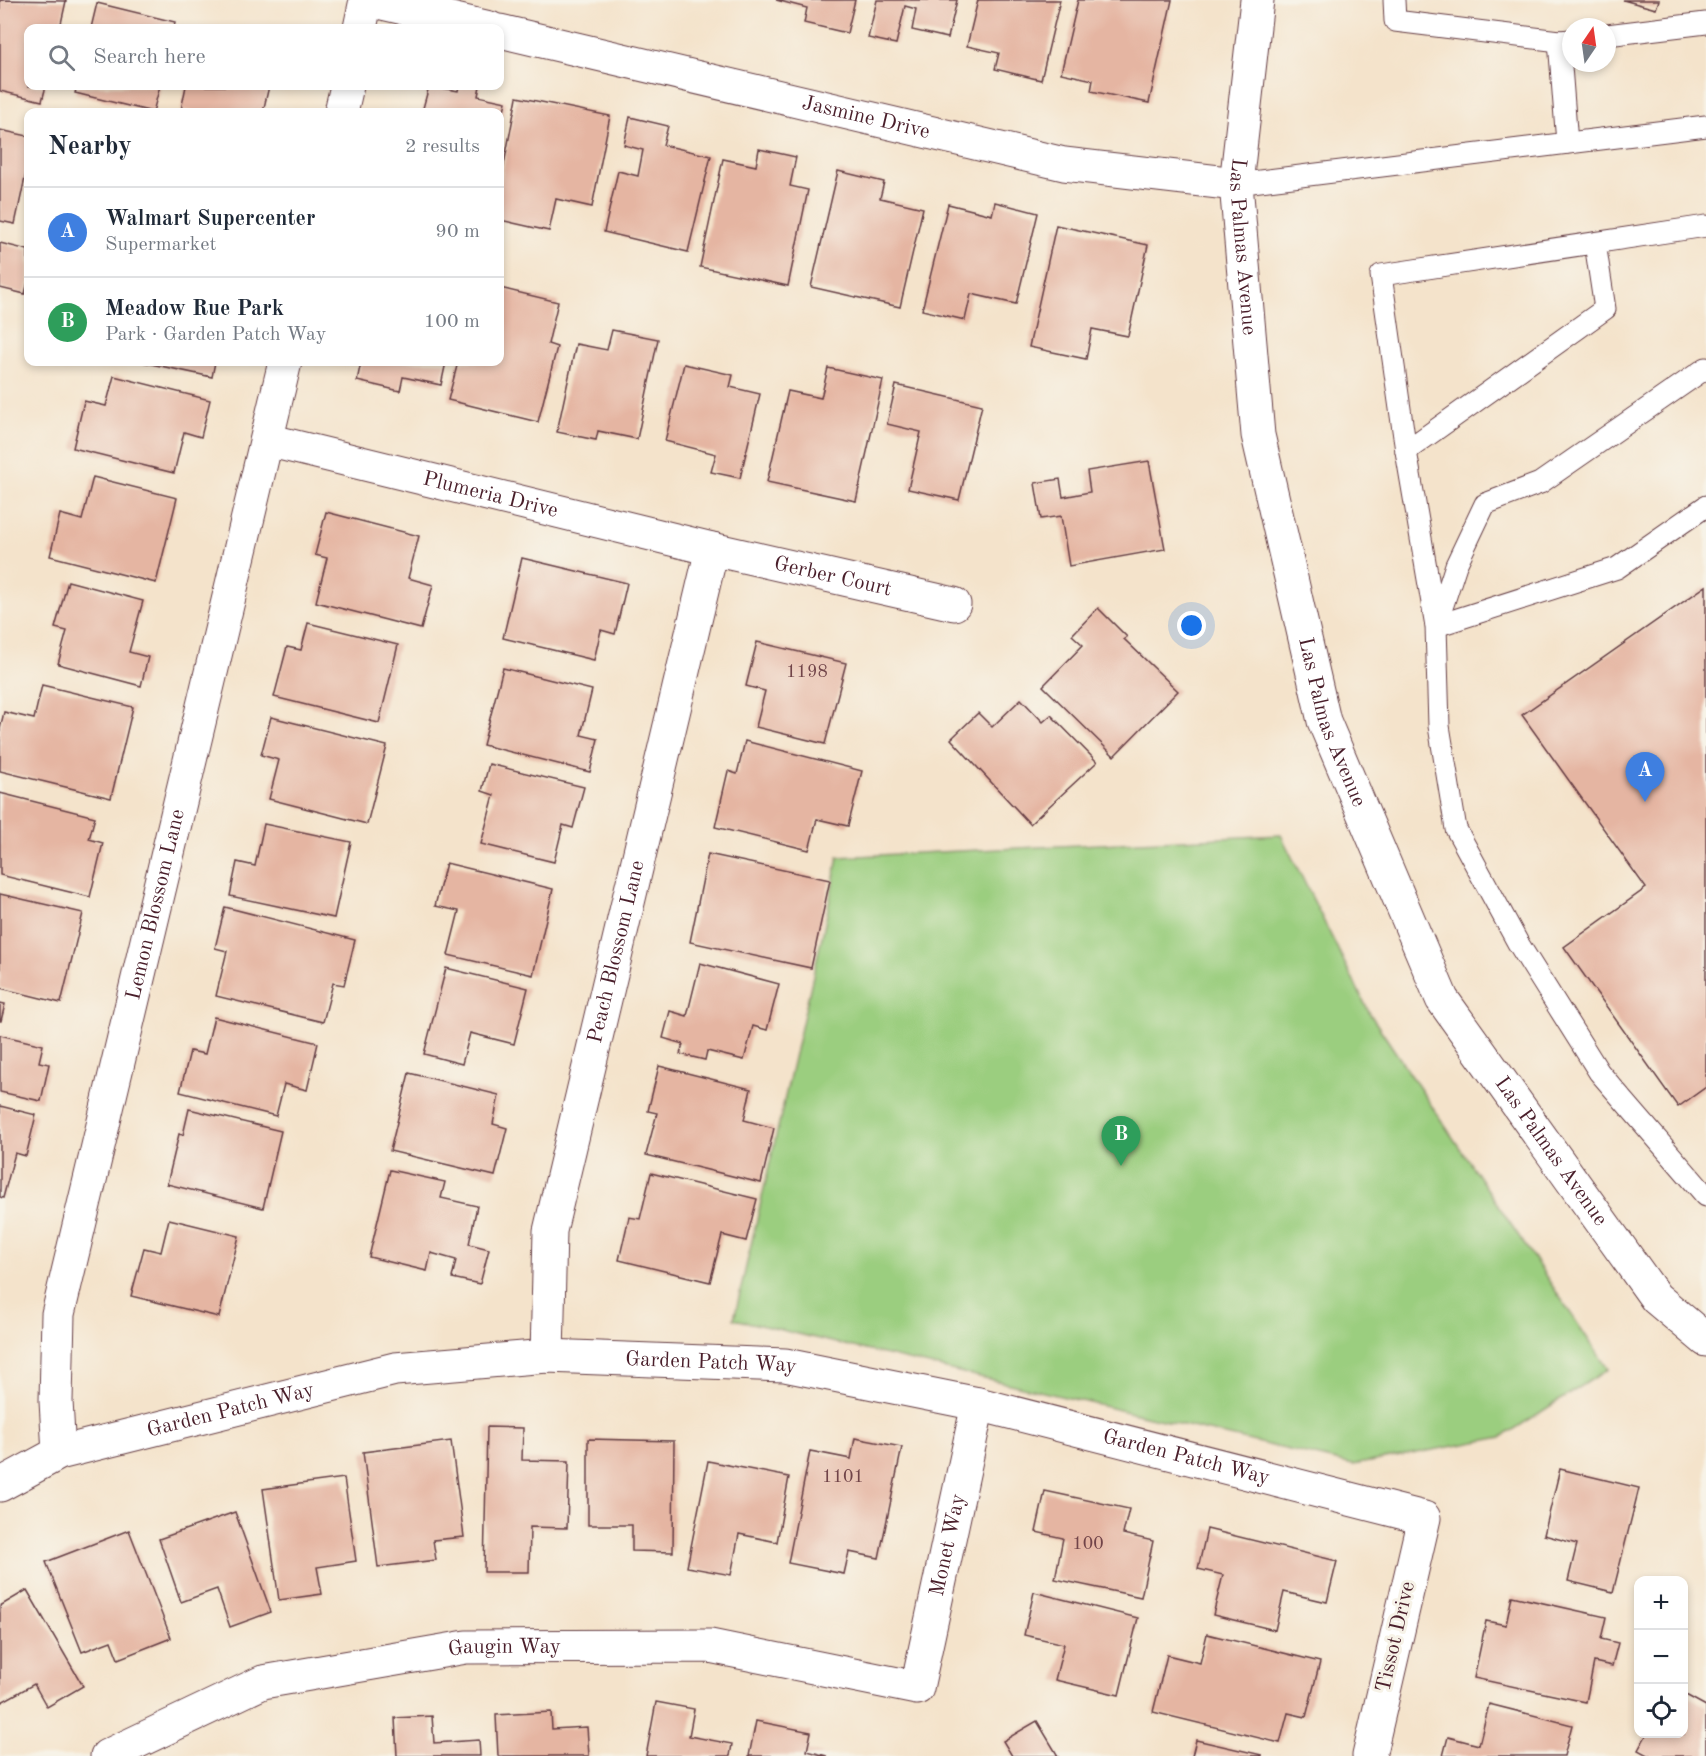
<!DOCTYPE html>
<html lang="en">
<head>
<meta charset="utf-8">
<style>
  body { margin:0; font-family:"Old Standard TT",serif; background:#f6f6f7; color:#1f2937 }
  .controls { position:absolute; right:18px; bottom:18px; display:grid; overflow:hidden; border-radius:12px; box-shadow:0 3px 9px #0003 }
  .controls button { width:54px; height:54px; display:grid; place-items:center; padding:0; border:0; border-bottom:2px solid #e0e1e3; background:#fff; color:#1f2937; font:30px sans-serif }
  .compass { position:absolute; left:1562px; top:18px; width:54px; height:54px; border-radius:50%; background:#fff; box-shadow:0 3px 9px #0003; rotate:13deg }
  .you { position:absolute; left:1192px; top:626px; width:21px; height:21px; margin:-15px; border:4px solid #fff; border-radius:50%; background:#1a73e8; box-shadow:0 0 0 9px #1a73e833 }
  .badge { display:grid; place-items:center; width:39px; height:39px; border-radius:50%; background:#1f6fb2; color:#fff; font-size:20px; font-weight:700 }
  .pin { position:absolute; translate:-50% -50px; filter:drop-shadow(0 2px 3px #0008) }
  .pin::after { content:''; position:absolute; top:32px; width:21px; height:18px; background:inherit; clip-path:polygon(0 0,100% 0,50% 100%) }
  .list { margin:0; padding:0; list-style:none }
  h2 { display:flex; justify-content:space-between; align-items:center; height:78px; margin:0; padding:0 24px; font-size:26px }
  h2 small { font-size:20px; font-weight:400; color:#747a83 }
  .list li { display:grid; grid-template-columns:39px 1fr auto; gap:18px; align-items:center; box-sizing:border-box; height:90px; padding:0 24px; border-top:2px solid #e0e1e3 }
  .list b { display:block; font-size:22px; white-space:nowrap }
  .list p { margin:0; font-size:20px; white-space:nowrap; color:#747a83 }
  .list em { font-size:20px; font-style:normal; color:#747a83 }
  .icon { flex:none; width:33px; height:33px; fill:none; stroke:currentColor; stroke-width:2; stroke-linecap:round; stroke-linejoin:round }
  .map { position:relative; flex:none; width:1706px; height:1756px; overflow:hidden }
  .search { position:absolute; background:#fff; box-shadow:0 3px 9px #0003; left:24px; top:24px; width:480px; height:66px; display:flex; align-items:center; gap:15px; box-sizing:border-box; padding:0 21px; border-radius:12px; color:#747a83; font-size:22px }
  .panel { position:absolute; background:#fff; box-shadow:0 3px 9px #0003; left:24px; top:108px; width:480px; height:258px; border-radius:12px }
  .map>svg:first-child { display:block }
  .green { fill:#9bce7f; stroke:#727655; stroke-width:1.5 }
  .building { fill:#e5b5a2 }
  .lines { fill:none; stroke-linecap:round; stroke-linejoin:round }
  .lane-casing { stroke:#643c43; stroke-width:23 }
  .street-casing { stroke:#643c43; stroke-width:35 }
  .secondary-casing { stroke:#643c43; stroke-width:35 }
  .lane { stroke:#fff; stroke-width:21 }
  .street { stroke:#fff; stroke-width:33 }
  .secondary { stroke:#fff; stroke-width:33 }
  .labels { text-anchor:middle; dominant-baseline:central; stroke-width:6; stroke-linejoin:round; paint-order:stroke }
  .number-label { font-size:18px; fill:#714449 }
  .street-label { font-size:21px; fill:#4a1f2b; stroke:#f7f3e8 }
</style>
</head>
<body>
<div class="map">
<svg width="1706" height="1756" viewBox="0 0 1706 1756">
  <rect width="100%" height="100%" fill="#f7f3e8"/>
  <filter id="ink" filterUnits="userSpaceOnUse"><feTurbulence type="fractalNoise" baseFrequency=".0167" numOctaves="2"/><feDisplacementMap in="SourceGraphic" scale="12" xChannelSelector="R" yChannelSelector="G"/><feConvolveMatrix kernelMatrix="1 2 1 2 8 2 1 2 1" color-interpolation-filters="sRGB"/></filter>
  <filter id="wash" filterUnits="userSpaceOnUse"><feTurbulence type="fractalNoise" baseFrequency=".008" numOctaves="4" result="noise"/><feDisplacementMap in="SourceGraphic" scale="24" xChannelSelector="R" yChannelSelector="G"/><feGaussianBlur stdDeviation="1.35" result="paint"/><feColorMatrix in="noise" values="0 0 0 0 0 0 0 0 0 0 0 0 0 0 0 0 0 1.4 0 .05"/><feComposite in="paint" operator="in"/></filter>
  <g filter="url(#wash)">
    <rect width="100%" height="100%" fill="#f4e3cb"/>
    <polygon class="green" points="1281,835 1370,1014 1608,1369 1502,1437 1353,1465 734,1319 826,919 838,857"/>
    <g id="blocks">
      <g class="building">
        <polygon points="0,0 66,1 60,28 28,28 28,86 46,86 42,101 0,91"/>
        <polygon points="776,0 855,0 847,33 804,23 807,8"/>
        <polygon points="877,0 957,0 948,38 912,30 916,9 905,6 896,44 868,38"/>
        <polygon points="978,0 1060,0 1041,80 995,69 999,53 967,46"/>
        <polygon points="1078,0 1172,0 1149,103 1091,91 1093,80 1061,73"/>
        <polygon points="1623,0 1659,0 1656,9"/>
        <polygon points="97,3 175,22 174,28 91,28"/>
        <polygon points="77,86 160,86 153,112 75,93"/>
        <polygon points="186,86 269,86 263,112 195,112 181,110"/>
        <polygon points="429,86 458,91 459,86 480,86 478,96 506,102 500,126 500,112 422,112"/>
        <polygon points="517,97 610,116 592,207 556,199 549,231 500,220 500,185"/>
        <polygon points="630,117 668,126 663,145 711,156 688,252 604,232 618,171 638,176 643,150 624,145"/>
        <polygon points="0,130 28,136 28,164 15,224 0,221"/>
        <polygon points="759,149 796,157 790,186 808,190 788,286 700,267 723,159 756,166"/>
        <polygon points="838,171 884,182 880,198 923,208 900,307 811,287"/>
        <polygon points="995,202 1038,213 1016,304 971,294 965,320 922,310 948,204 992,215"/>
        <polygon points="1056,225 1148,245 1128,336 1092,329 1086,359 1029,347"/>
        <polygon points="0,243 28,250 28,282 25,294 0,288"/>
        <polygon points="500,288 558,302 548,344 557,347 538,422 448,400 458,362 500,362"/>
        <polygon points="612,330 658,339 637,439 598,431 596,440 557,432 576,344 607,350"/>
        <polygon points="142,362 215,362 212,377"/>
        <polygon points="361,362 446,362 441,385 403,377 400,391 357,381"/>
        <polygon points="684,364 733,375 730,387 760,394 740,478 711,472 716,454 665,441"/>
        <polygon points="828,368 883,380 856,501 767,482 788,391 821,398"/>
        <polygon points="114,376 210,400 201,437 184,432 174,473 73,448 84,401 106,406"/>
        <polygon points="896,385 982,405 959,500 908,489 921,432 887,424"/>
        <polygon points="1149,461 1165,549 1069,566 1061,516 1041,519 1035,483 1060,479 1063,497 1090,492 1087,471"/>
        <polygon points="93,477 177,498 156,583 50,556 60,514 82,520"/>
        <polygon points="326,512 419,536 408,578 433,585 421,629 316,602 327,558 315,555"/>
        <polygon points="522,558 627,583 615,634 601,630 594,660 503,638"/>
        <polygon points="68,581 143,601 129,652 148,657 141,686 58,664 67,631 55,628"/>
        <polygon points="1706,586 1706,1087 1678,1107 1564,947 1646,888 1522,715"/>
        <polygon points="1098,608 1127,637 1124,639 1178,691 1114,756 1043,686 1083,645 1072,635"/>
        <polygon points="308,623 398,645 379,723 274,697 287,647 301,650"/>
        <polygon points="757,642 846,663 825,744 756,727 765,691 746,686"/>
        <polygon points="503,668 592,690 581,735 598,739 590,772 483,745"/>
        <polygon points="42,685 133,707 111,798 0,771 0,729 4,712 34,719"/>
        <polygon points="1021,699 1043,722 1051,715 1097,762 1030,824 951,739 978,713 992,727"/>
        <polygon points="271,717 387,746 367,824 269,799 279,760 261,755"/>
        <polygon points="745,741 862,771 848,826 817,819 809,850 715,827 728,771 737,774"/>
        <polygon points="489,764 584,787 573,828 563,825 554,862 481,844 494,795 482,791"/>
        <polygon points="0,793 95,817 89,839 103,843 90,897 0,875"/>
        <polygon points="264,824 351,842 334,918 230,896 237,862 255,866"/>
        <polygon points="708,854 830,880 811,968 690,942"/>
        <polygon points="446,863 553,889 533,975 448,955 459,911 435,906"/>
        <polygon points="0,894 83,913 61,1003 0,988"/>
        <polygon points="225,907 355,940 344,985 333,983 323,1022 216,996 227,951 215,948"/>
        <polygon points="700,963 779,984 767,1030 753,1026 744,1060 707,1051 705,1060 680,1054 683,1044 663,1038 670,1011 687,1016"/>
        <polygon points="446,968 528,988 514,1044 470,1033 462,1064 424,1054"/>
        <polygon points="0,1003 5,1004 1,1021 0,1021"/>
        <polygon points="214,1017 318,1043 307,1090 284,1084 276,1116 180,1092 190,1051 205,1054"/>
        <polygon points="0,1035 43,1045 39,1062 49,1064 41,1101 0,1092"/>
        <polygon points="659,1066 751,1089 744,1120 774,1128 761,1183 646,1155 657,1113 648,1111"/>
        <polygon points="409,1073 499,1095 493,1124 507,1128 495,1176 390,1151"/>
        <polygon points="0,1106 36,1115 26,1156 15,1153 3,1198 0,1197"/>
        <polygon points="189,1109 281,1131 263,1208 167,1184 179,1134 183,1135"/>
        <polygon points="390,1170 445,1182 441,1198 477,1206 469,1244 489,1249 480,1284 452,1278 456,1260 431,1253 427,1271 369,1257"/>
        <polygon points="651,1173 757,1199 746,1241 722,1235 710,1282 619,1260 629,1217 640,1219"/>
        <polygon points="169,1219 239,1236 219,1317 131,1296 144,1248 161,1252"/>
        <polygon points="487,1427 523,1428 522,1460 569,1461 567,1528 530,1527 529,1572 484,1572"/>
        <polygon points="855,1438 902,1447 879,1558 849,1552 844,1574 788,1563 810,1451 851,1459"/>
        <polygon points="588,1439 674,1441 673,1552 632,1551 632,1525 588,1525"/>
        <polygon points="451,1441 464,1537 433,1540 436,1560 378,1567 363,1452"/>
        <polygon points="708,1461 789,1477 777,1542 739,1534 731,1575 687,1567"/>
        <polygon points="1560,1469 1639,1488 1613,1592 1568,1581 1577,1544 1544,1535"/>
        <polygon points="344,1478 356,1561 317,1567 322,1594 279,1600 263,1489"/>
        <polygon points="1045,1491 1129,1509 1123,1534 1153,1541 1141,1597 1055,1579 1063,1538 1036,1532"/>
        <polygon points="235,1512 271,1612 230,1627 217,1589 181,1602 159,1539"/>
        <polygon points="1207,1529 1337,1561 1327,1602 1284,1592 1275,1630 1213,1615 1223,1575 1198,1569"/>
        <polygon points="129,1530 171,1638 118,1659 111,1641 82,1652 46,1562"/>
        <polygon points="27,1590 83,1686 47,1707 34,1684 0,1703 0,1606"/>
        <polygon points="1034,1592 1138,1618 1119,1695 1055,1680 1064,1644 1024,1635"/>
        <polygon points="1512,1596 1606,1617 1601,1639 1618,1643 1612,1666 1594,1662 1586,1702 1474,1678 1486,1621 1506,1625"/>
        <polygon points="1207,1634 1320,1662 1306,1717 1288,1713 1280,1743 1153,1712 1167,1655 1200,1663"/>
        <polygon points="1684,1694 1706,1706 1706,1756 1649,1756 1638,1750 1647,1734 1684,1734"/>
        <polygon points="656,1702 694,1709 689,1736 732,1744 730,1756 646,1756"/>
        <polygon points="1489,1704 1572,1725 1564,1756 1443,1756 1448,1737 1479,1745"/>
        <polygon points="551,1712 552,1729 587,1727 589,1756 498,1756 496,1715"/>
        <polygon points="432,1716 434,1743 479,1740 480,1756 397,1756 395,1718"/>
        <polygon points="756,1721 811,1732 807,1751 827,1756 749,1756"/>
        <polygon points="1037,1721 1058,1756 1012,1756 1003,1741"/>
        <polygon points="1196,1740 1262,1755 1262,1756 1192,1756"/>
      </g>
    </g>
  </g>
  <g filter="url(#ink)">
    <use href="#blocks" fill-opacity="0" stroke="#643c43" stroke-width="1.5"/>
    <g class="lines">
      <defs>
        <g id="lane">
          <polyline points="1394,0 1395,21 1559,41"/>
          <polyline points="1607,35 1706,23"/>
          <polyline points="1567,143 1559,41 1571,40"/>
          <polyline points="1236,184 1706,126"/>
          <polyline points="1595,243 1605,309 1406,451 1381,275 1706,226"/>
          <polyline points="1706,368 1540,483 1485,504 1456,565 1436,626 1439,726 1456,829 1518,943 1599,1072 1706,1196"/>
          <polyline points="1406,451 1436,626 1617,568 1706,506"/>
        </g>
        <g id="street">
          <polyline points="369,0 490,28"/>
          <polyline points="360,28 366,0"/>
          <path id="s1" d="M 500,31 L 1064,164 L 1236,184"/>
          <polyline points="341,112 347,86"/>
          <path id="s2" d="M 267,440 L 712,549 L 954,604"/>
          <path id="s3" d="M 547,1356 L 550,1231 L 712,549"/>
          <path id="s4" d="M 59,1453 L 56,1401 L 58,1314 L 285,362"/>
          <path id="s5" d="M 0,1485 L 59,1453 L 395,1369 L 547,1356 L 785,1365 L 978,1404 L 1424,1518 L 1369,1756"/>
          <path id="s6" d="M 107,1756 L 263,1682 L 466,1647 L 710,1646 L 917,1688 L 978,1404"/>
        </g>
        <g id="secondary">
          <path id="s7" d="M 1257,0 L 1236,184 L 1258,435 L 1324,721 L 1442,999 L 1656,1298 L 1706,1340"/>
        </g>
      </defs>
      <use href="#lane" class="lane-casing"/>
      <use href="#street" class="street-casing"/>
      <use href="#secondary" class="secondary-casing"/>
      <use href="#lane" class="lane"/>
      <use href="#street" class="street"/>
      <use href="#secondary" class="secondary"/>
    </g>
  </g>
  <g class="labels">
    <g class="number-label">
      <text x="807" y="672">1198</text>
      <text x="843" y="1477">1101</text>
      <text x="1088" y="1544">100</text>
    </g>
    <g class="street-label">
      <text stroke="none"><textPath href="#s1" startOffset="376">Jasmine Drive</textPath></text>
      <text stroke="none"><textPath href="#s7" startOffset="248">Las Palmas Avenue</textPath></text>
      <text stroke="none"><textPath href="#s2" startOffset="230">Plumeria Drive</textPath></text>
      <text stroke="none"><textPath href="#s2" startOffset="582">Gerber Court</textPath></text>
      <text stroke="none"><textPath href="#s7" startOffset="734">Las Palmas Avenue</textPath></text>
      <text stroke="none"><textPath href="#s4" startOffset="560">Lemon Blossom Lane</textPath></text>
      <text stroke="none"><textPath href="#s3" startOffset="412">Peach Blossom Lane</textPath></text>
      <text stroke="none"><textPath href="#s7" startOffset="1220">Las Palmas Avenue</textPath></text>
      <text stroke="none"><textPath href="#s5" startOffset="730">Garden Patch Way</textPath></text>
      <text stroke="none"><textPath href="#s5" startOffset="244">Garden Patch Way</textPath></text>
      <text stroke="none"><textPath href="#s5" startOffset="1216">Garden Patch Way</textPath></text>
      <text stroke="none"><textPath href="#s6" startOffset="980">Monet Way</textPath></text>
      <text transform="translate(1396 1637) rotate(-77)">Tissot Drive</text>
      <text stroke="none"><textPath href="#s6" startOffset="417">Gaugin Way</textPath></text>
    </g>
  </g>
</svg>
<div class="controls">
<button>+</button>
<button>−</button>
<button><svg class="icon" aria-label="locate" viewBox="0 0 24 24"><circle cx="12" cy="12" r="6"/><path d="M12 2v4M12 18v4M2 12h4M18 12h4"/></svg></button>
</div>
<svg class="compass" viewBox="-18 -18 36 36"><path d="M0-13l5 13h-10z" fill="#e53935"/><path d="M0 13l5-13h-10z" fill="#747a83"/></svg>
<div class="you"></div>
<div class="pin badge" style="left:1645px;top:802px;background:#3f7fe0">A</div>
<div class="pin badge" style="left:1121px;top:1166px;background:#2e9e5b">B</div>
<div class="search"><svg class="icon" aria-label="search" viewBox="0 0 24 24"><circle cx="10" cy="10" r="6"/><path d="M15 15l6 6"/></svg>Search here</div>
<section class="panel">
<h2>Nearby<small>2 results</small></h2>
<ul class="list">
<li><span class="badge" style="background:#3f7fe0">A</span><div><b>Walmart Supercenter</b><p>Supermarket</p></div><em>90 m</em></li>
<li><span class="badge" style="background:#2e9e5b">B</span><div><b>Meadow Rue Park</b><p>Park · Garden Patch Way</p></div><em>100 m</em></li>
</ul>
</section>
</div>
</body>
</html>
